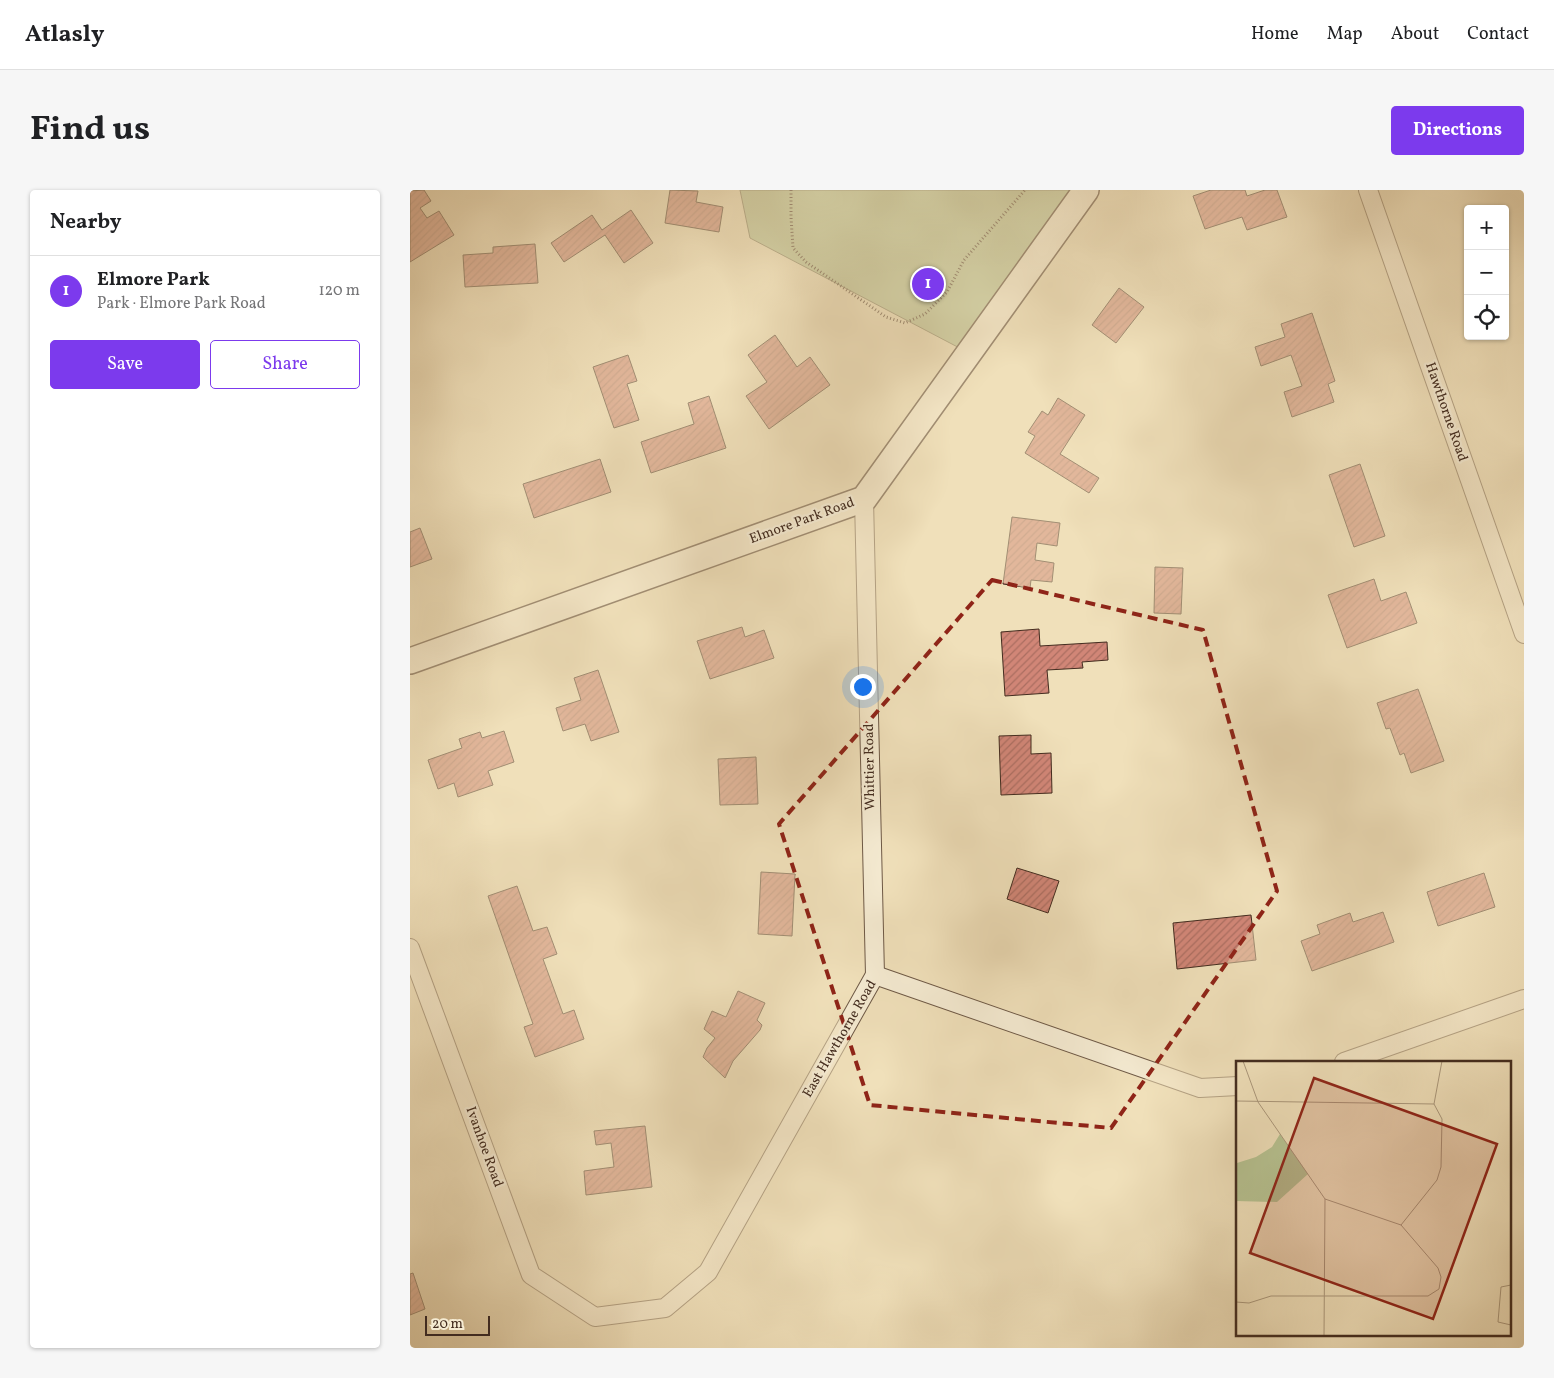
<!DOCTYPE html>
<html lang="en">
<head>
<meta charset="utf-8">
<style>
  body { margin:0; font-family:Vollkorn,serif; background:#f6f6f6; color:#202124 }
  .controls { position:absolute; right:15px; top:15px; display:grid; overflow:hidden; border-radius:5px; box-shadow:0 1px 4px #0004 }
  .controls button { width:45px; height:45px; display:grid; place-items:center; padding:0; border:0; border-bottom:1px solid #e0e0e0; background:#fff; color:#202124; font:25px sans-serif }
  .scale { position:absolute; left:15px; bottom:12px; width:65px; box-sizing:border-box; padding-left:5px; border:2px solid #432c1f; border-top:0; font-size:14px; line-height:18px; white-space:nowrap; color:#432c1f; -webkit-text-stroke:4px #f5ebd2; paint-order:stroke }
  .you { position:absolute; left:452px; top:496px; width:18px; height:18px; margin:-12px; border:4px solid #fff; border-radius:50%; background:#1a73e8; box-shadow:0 0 0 8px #1a73e833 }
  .badge { display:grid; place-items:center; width:32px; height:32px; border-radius:50%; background:#7c3aed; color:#fff; font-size:16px; font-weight:700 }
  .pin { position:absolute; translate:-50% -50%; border:2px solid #fff; box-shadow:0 1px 5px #0006 }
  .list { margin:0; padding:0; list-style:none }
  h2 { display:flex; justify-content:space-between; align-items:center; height:65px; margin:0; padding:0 20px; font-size:21px }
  h2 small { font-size:16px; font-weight:400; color:#757577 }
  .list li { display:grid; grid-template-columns:32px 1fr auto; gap:15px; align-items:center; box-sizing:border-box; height:70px; padding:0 20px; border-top:1px solid #e0e0e0 }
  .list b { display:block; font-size:19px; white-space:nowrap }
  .list p { margin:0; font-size:16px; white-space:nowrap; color:#757577 }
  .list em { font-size:16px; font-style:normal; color:#757577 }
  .actions { display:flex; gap:10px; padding:15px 20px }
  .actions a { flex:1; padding:11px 0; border:1px solid #7c3aed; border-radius:5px; text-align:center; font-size:18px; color:#7c3aed }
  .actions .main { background:#7c3aed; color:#fff }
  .icon { flex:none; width:28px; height:28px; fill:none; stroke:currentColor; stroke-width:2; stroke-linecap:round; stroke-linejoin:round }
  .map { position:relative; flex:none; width:1114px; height:1158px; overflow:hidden; border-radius:5px }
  header { display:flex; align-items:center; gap:30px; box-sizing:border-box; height:70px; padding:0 25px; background:#fff; border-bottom:1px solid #e0e0e0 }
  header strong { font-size:24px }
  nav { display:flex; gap:28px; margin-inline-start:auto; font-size:18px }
  .intro { display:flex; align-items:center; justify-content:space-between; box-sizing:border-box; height:120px; padding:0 30px }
  h1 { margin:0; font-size:35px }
  .button { padding:12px 22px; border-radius:5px; background:#7c3aed; color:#fff; font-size:18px; font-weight:700 }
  main { display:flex; gap:30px; padding:0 30px }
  aside { flex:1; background:#fff; border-radius:5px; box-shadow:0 1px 4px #0004 }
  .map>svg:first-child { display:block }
  .green { fill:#b7c392; stroke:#7d7858 }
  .building { fill:url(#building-hatch); stroke:#432c1f }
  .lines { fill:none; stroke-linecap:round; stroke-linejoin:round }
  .street-casing { stroke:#6e5946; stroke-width:20 }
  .secondary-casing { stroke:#432c1f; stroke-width:28 }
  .path { stroke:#432c1f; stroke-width:3; stroke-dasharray:1 2.5; stroke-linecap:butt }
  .street { stroke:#f5ebd2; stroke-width:18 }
  .secondary { stroke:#f5ebd2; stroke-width:25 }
  .marked { fill:none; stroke:#8f2418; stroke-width:4; stroke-dasharray:10 6; stroke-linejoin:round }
  .labels { text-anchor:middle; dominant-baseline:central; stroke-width:4.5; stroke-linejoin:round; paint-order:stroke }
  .street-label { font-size:14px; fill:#432c1f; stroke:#f5ebd2 }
  .inset-road { fill:none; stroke:#ab987c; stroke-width:1 }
  .view { fill:#8f2418; fill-opacity:0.15; stroke:#8f2418; stroke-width:2.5 }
  .inset-edge { fill:none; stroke:#432c1f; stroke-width:2.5 }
</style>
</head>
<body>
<header>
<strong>Atlasly</strong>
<nav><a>Home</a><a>Map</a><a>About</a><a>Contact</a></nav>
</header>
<div class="intro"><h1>Find us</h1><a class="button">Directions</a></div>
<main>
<aside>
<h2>Nearby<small></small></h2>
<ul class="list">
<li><span class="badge">1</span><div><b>Elmore Park</b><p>Park · Elmore Park Road</p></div><em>120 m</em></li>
</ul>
<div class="actions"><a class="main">Save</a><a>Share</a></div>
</aside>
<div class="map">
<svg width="1114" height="1158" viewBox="0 0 1114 1158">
  <defs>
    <pattern id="building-hatch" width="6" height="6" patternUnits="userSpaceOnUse" patternTransform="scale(1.25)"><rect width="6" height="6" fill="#d18677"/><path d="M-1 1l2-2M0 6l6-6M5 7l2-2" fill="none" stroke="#ab6e61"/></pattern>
  </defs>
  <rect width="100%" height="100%" fill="#f0e0ba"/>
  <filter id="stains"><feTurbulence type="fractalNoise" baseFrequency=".004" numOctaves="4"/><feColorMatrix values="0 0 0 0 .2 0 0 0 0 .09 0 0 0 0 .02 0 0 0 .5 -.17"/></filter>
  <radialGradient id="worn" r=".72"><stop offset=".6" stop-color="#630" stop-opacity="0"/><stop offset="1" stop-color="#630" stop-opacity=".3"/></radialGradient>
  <polygon class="green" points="330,0 676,0 559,163 340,48"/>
  <g class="building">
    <polygon points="14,0 21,11 10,18 17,28 29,21 44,45 0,72 0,1"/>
    <polygon points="260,0 288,1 286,12 313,17 309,42 255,33"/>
    <polygon points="801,0 835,0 837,6 855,0 867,0 877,27 837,40 832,27 795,39 783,6"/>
    <polygon points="221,20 243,53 214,73 195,45 154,72 141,53 182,25 192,40"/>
    <polygon points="125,54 128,93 55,97 53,65 83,63 83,57"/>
    <polygon points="709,98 734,117 706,153 682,135"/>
    <polygon points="902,123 925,191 918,194 924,212 882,227 874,202 892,196 881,165 851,176 845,157 875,147 871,134"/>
    <polygon points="365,145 387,177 400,167 420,195 359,239 336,206 357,192 338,165"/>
    <polygon points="218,165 227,191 217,194 229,230 204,238 183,177"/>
    <polygon points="299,206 316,258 241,283 231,252 284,234 278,213"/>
    <polygon points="648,208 675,225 650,264 689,288 679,303 615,263 625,246 618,242 632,221 638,225"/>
    <polygon points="190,269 201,302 124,328 113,294"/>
    <polygon points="950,274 975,346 944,357 919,285"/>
    <polygon points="602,327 650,333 647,356 627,353 625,370 644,373 642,392 621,390 620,398 593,394"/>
    <polygon points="10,338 22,369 0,377 0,342"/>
    <polygon points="745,377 773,378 771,424 744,423"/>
    <polygon points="964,389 971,411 996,402 1007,433 937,458 918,405"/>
    <polygon points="332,437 335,447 354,440 364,468 300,489 287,451"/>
    <polygon points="629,439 630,456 697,452 698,470 672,472 673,478 637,480 639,503 595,506 591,442"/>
    <polygon points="188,480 209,542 181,551 175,534 153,541 146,518 171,510 164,488"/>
    <polygon points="1008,499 1034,571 1001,583 994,563 990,565 980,538 976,539 967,513"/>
    <polygon points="94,541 104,572 78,581 83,595 48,607 44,593 28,599 18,570 52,558 49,549 70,542 72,548"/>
    <polygon points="621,545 621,564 641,563 642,603 591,605 589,546"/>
    <polygon points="346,567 348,614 310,615 308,569"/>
    <polygon points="607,678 649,691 638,723 597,709"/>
    <polygon points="351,682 385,684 382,746 348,744"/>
    <polygon points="1074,683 1085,717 1028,736 1017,702"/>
    <polygon points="107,696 123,741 137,737 147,764 133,769 153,824 164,820 174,849 125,867 114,837 123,834 78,706"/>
    <polygon points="973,722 984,752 902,781 891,751 910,744 907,735 940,723 943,732"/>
    <polygon points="841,725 846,770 767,779 763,733"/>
    <polygon points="328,801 355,813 347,830 352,835 350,840 323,871 315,888 293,867 297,858 305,848 294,839 302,821 316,827"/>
    <polygon points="235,936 242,997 176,1005 174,981 204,977 201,953 186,955 184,941"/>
    <polygon points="3,1083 15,1119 0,1125 0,1084"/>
  </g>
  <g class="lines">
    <defs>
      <g id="street">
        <polyline points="958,0 1114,444"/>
        <polyline points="454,309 465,785"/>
        <polyline points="0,758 121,1085 185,1127 255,1118 298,1082 465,785"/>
        <polyline points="465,785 790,898 828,896"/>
        <polyline points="934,872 1114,809"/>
      </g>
      <polyline id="secondary" points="0,471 454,309 676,0"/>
    </defs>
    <use href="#street" class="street-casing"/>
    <use href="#secondary" class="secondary-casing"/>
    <polyline class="path" points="381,0 381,27 383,58 396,72 476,127 495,133 515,124 537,102 554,70 615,0"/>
    <use href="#street" class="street"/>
    <use href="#secondary" class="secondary"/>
  </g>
  <path d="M0 0H1114V1158H0ZM 582,390 L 793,440 L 867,701 L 701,938 L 460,915 L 369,634 Z" fill="#f0e0ba" fill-opacity=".55" fill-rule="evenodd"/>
  <path class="marked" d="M 582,390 L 793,440 L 867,701 L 701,938 L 460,915 L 369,634 Z"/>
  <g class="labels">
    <g class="street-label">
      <text transform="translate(1036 222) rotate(71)">Hawthorne Road</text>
      <text transform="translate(392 331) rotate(-20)">Elmore Park Road</text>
      <text transform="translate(460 577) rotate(-91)">Whittier Road</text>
      <text transform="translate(430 849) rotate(-60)">East Hawthorne Road</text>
      <text transform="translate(74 957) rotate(70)">Ivanhoe Road</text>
    </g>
  </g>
  <g transform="translate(826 871)">
    <rect width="275" height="275" fill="#f0e0ba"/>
    <path d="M 44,73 L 72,113 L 41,141 L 0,140 L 1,102 L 20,96 L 36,86 Z" fill="#b7c392"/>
    <path class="inset-road" d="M 7,0 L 22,41 L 89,138 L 88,275M 0,40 L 198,43M 198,43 L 206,0M 89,138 L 165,164M 165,164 L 201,119 L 205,106 L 206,58 L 198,43M 275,224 L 265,226 L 262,261 L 275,264M 0,241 L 13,242 L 35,235 L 192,235 L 203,228 L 205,216 L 202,207 L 165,164"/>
    <path class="view" d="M 78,17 L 261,83 L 197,258 L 14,192 Z"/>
    <rect width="275" height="275" class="inset-edge"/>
  </g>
  <rect width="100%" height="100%" filter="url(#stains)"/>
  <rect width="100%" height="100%" fill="url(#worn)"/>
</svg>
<div class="controls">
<button>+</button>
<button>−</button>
<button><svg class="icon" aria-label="locate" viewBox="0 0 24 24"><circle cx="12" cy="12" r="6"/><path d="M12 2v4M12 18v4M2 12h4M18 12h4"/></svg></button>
</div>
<div class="scale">20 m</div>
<div class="you"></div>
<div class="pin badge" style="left:518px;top:94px">1</div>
</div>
</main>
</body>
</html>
